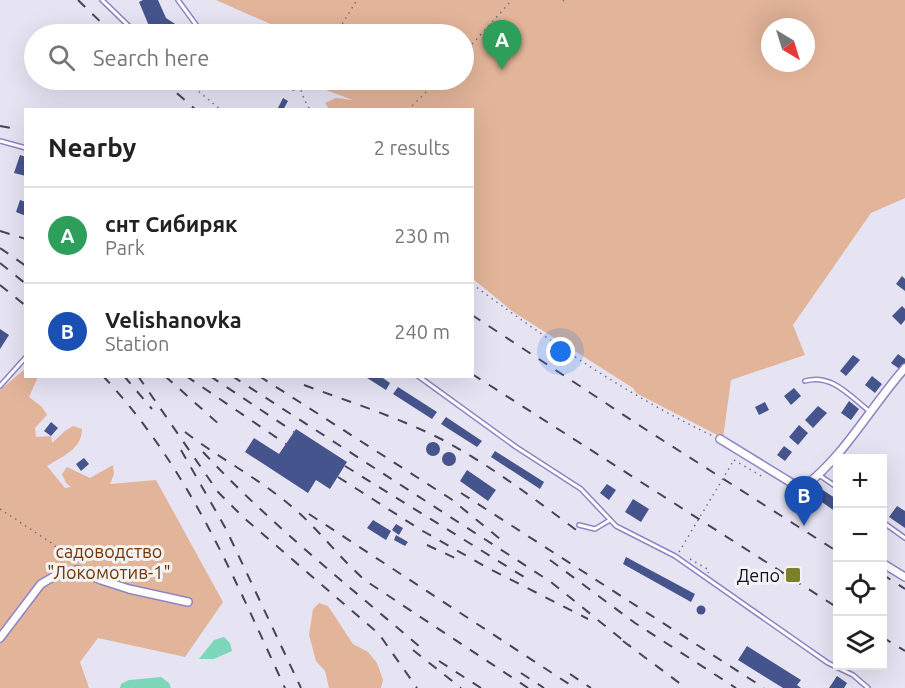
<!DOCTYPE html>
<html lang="en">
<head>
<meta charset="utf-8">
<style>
  body { margin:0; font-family:Ubuntu,sans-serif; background:#f2f2f2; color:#222 }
  .controls { position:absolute; right:18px; bottom:18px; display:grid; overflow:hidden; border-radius:0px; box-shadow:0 6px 24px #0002 }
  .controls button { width:54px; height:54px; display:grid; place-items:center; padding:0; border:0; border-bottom:2px solid #e0e0e0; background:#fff; color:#222; font:30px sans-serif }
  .compass { position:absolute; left:761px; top:18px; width:54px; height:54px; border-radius:50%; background:#fff; box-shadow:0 6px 24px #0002; rotate:142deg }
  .you { position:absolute; left:561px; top:352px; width:21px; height:21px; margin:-15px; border:4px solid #fff; border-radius:50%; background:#1a73e8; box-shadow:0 0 0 9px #1a73e833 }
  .badge { display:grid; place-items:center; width:39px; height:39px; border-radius:50%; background:#db2777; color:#fff; font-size:20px; font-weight:700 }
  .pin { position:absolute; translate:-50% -50px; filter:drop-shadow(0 2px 3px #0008) }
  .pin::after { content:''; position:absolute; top:32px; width:21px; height:18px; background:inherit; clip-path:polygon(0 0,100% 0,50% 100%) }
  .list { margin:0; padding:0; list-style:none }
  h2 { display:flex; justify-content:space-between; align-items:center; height:78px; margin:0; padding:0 24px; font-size:26px }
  h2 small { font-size:20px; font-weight:400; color:#767676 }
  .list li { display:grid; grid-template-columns:39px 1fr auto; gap:18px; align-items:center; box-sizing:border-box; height:96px; padding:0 24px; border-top:2px solid #e0e0e0 }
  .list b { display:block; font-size:22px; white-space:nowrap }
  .list p { margin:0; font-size:20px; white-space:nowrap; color:#767676 }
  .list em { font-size:20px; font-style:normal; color:#767676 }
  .icon { flex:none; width:33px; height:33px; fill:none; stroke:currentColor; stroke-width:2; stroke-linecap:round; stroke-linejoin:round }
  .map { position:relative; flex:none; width:905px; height:688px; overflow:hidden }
  .search { position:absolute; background:#fff; box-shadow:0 6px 24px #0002; left:24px; top:24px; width:450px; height:66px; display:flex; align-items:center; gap:15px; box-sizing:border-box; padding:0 21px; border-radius:33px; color:#767676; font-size:22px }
  .panel { position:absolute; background:#fff; box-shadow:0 6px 24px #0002; left:24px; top:108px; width:450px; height:270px; border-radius:0px }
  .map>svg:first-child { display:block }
  .green { fill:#e2b499; fill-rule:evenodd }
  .water { fill:#7ed7ba }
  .building { fill:#45548d }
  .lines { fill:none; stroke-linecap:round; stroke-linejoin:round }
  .service-casing { stroke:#8f84c6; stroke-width:6 }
  .minor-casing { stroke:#8f84c6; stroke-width:10 }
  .path { stroke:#757185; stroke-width:1.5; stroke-dasharray:1.5 4.5; stroke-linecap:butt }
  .service { stroke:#fff; stroke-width:3 }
  .minor { stroke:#fff; stroke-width:7 }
  .rail { stroke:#484359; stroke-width:2; stroke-dasharray:10 10; stroke-linecap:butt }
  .path-bridge { stroke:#757185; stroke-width:1.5; stroke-dasharray:1.5 4.5; stroke-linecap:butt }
  .poi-dot { fill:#7d8029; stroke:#f3f3f3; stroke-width:2 }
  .labels { text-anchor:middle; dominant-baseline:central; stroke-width:6; stroke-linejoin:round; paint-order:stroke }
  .park-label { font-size:18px; fill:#723607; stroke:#f3f3f3 }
  .poi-label { font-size:18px; fill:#150f28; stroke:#f3f3f3; text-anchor:end }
</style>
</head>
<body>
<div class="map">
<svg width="905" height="688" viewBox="0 0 905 688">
  <rect width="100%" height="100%" fill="#e6e4f3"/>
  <g class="green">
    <path d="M 216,0 L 905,0 L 905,198 L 871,213 L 793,325 L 805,355 L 731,380 L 723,438 L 636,393 L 633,388 L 512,311 L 473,279 L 472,110 L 329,109 L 325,103 L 336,98 L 353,100 L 323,89 L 304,80 L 464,80 L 464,34 L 293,34 ZM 770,27 L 806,27 L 806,63 L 770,63 Z"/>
    <path d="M 25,369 L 26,376 L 38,377 L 29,397 L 42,407 L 47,415 L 35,428 L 36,437 L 51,436 L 52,443 L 65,431 L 73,426 L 82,429 C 82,449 63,456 47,466 L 65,488 L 71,487 L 66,483 L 62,474 L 67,467 L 90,478 L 113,465 L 114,474 L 110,484 L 156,480 L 223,602 L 185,657 L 98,638 L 80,662 L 89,688 L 0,688 L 0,390 Z"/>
    <polygon points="319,603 328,606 353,644 368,652 377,663 383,680 381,688 329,688 325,671 316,661 309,635 313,609"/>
  </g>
  <g class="water">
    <polygon points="224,637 230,643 232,651 214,659 199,659 214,640"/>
    <polygon points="161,677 169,683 171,688 120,688 121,684 129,680"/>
  </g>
  <g class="building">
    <polygon points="143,0 158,0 166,18 189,33 187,34 149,34 147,31 149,26 139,2"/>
    <polygon points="290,80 300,80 294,91 286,87"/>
    <polygon points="283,98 288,101 283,110 277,110"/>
    <polygon points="20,155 26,157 26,176 14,173"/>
    <polygon points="20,200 26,202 26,216 16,212"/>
    <polygon points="902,276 905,279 905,291 896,284"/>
    <polygon points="902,306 905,309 905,320 901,325 892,316"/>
    <polygon points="0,329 9,335 0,349"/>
    <polygon points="898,354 905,359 905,364 901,370 891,363"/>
    <polygon points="853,355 860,360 846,376 840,371"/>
    <polygon points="364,376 380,376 390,383 386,390"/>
    <polygon points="872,376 882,384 875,393 865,385"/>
    <polygon points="398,387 437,412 432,419 393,394"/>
    <polygon points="794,388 801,396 791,405 784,396"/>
    <polygon points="849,401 859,409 851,420 841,413"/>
    <polygon points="765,402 769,410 759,415 755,407"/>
    <polygon points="818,406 827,413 813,428 805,420"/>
    <polygon points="446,417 482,441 477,447 441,424"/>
    <polygon points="51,422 58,428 51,436 44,431"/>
    <polygon points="799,425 808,433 798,445 789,437"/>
    <polygon points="296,429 347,462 330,489 316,480 308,493 245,452 254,438 279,454"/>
    <circle cx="433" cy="449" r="7"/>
    <polygon points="784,446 792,452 785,461 777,455"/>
    <polygon points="495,451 544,482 540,489 491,457"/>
    <circle cx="449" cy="459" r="7"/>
    <polygon points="84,458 89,464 81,471 76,464"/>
    <polygon points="467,470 496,490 488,501 460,481"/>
    <polygon points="607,484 616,490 609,500 600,493"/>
    <polygon points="815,485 838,500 836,512 809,493"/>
    <polygon points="633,499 649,509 641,522 625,512"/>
    <polygon points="897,506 905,511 905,528 889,517"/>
    <polygon points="373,520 391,531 386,540 367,528"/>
    <polygon points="396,524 403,528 399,535 392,530"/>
    <polygon points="396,535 408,542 405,546 394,540"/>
    <polygon points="626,557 695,594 691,602 623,564"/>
    <circle cx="701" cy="610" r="4.5"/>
    <polygon points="747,646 801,680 797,685 801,688 783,688 738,660"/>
    <polygon points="837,676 847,683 844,688 829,688"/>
  </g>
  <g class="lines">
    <defs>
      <g id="service">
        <polyline points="102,0 137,34"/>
        <polyline points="178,0 202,33 201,34"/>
        <polyline points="0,141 26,148"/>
        <polyline points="418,376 516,447 581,489 616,526 675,556 828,663 853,675 868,688"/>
        <path d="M 805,381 C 831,373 850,396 869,411"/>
        <polyline points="0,386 26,357"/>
        <polyline points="819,475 838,488"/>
        <polyline points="884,523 905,538"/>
        <polyline points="579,525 595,529 610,520"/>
      </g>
      <g id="minor">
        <path d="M 720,439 L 795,485 L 806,485 C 845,455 872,405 905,368"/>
        <polyline points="882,563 905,577"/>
        <polyline points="0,638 41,584 60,573 78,570 101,580 129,589 188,602"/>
      </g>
    </defs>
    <use href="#service" class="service-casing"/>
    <use href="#minor" class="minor-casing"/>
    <g class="path">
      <polyline points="563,0 567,4"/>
      <polyline points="336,34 357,0"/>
      <polyline points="464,53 512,0"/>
      <polyline points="185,80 221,110"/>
      <polyline points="307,80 301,90 304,99 310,110"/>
      <polyline points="408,110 438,80"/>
      <path d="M 472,284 C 551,342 625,394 713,436"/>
      <polyline points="734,460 763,477 764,475"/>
      <polyline points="0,509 53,544 71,563"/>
      <polyline points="690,559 709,570 708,573"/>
    </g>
    <use href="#service" class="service"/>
    <use href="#minor" class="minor"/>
    <g class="rail">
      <polyline points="78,0 113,34"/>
      <polyline points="162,80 196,110"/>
      <polyline points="0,126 11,128"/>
      <polyline points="0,231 26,239"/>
      <polyline points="0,248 26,266"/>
      <polyline points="0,263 26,284"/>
      <polyline points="0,285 26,306"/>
      <polyline points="472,315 645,429 838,552"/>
      <polyline points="472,374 838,608"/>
      <path d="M 103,376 C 189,468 233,576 285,688"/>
      <polyline points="124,376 152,409"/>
      <polyline points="138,376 218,492 244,518 379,634 417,688"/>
      <polyline points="165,376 221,426"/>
      <polyline points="186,376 286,444"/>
      <polyline points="210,376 294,432"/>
      <polyline points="232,376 551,582 630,646"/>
      <polyline points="259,376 451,499 505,543"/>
      <path d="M 304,385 C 350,402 397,417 441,439 C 492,466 537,501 583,535"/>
      <path d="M 185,432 C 219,458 258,478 291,506 C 319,529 339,558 366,581 L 528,688"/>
      <polyline points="181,450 226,529 301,688"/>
      <path d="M 203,452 C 271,525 350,587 426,652"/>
      <polyline points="345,466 529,580"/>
      <polyline points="338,477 421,530 486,567 588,619"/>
      <polyline points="461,493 764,688"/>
      <polyline points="309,514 575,688"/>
      <polyline points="427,545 457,559"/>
      <polyline points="550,560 635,623 736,688"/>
      <polyline points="882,574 905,589"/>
      <polyline points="882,637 905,651"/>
      <polyline points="623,641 686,688"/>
      <polyline points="413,650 461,688"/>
      <polyline points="439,661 481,688"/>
      <polyline points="521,673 544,688"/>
      <polyline points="570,674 591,688"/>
    </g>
    <polyline class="path-bridge" points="679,552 734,460"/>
  </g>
  <rect class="poi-dot" x="785" y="567" width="16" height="16" rx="3"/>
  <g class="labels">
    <g class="park-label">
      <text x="109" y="551">садоводство<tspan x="109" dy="21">"Локомотив-1"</tspan></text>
    </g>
    <g class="poi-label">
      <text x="780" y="575">Депо</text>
    </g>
  </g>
</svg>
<div class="controls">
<button>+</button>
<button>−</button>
<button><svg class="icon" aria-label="locate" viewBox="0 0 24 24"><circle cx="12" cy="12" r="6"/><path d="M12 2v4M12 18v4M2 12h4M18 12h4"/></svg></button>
<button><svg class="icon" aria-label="layers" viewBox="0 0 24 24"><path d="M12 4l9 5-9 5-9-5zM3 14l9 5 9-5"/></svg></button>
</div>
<svg class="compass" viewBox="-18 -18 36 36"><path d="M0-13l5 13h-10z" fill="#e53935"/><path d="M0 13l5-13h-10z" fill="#767676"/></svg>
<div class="you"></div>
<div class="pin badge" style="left:502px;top:70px;background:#2e9e5b">A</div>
<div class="pin badge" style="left:804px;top:526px;background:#1a4fb4">B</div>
<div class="search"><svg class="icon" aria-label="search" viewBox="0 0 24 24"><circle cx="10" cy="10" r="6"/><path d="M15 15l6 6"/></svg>Search here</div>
<section class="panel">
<h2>Nearby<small>2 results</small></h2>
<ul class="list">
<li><span class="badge" style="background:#2e9e5b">A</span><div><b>снт Сибиряк</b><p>Park</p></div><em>230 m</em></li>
<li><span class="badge" style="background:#1a4fb4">B</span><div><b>Velishanovka</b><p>Station</p></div><em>240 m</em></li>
</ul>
</section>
</div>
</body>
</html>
